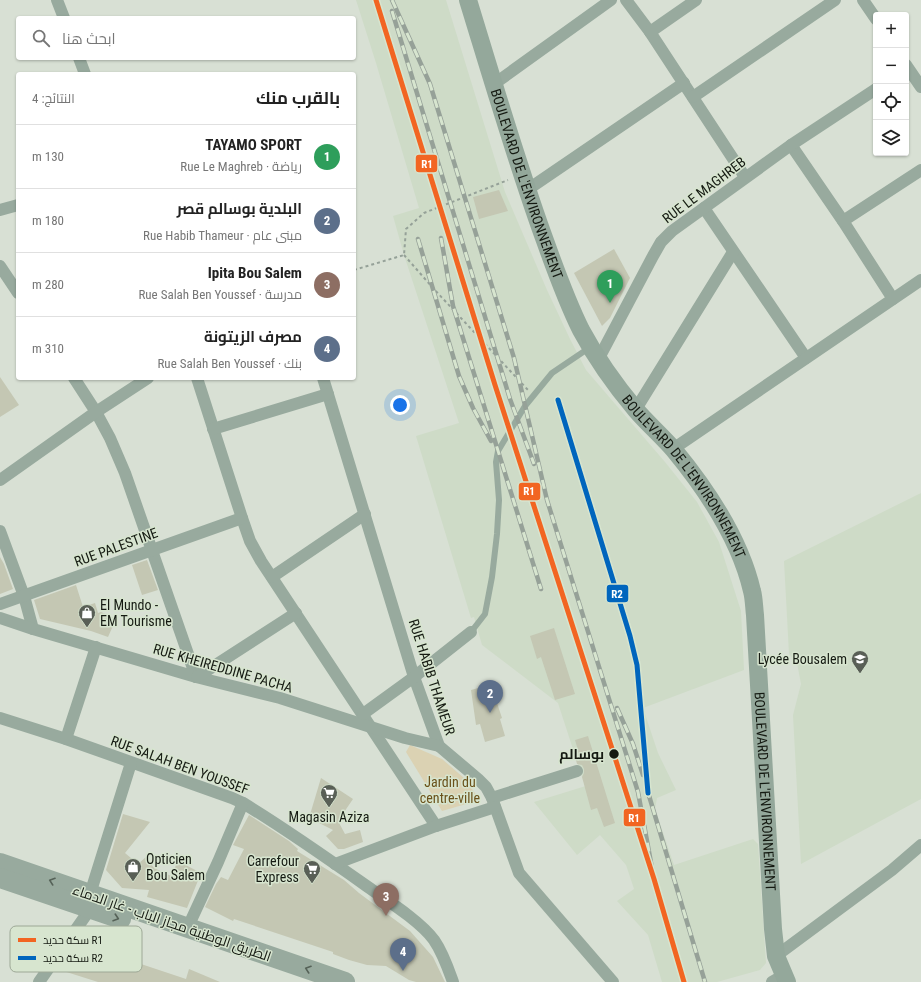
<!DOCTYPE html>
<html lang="ar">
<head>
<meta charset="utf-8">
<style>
  body { margin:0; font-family:"Roboto Condensed",Cairo,sans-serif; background:#f6f6f6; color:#222; direction:rtl }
  .controls { position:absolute; right:12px; top:12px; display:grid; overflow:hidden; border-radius:4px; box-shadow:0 1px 3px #0004 }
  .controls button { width:36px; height:36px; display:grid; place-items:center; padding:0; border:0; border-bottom:1px solid #e0e0e0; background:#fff; color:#222; font:20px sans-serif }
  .you { position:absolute; left:400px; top:405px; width:14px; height:14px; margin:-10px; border:3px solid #fff; border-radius:50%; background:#1a73e8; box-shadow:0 0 0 6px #1a73e833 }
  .badge { display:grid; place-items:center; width:26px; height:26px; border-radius:50%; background:#111827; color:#fff; font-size:13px; font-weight:700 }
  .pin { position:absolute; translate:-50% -33px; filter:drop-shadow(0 1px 2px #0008) }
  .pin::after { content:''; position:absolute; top:21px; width:14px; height:12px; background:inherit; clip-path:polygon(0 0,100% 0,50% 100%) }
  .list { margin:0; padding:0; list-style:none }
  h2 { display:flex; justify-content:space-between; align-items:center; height:52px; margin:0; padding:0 16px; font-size:17px }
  h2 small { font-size:13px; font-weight:400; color:#767676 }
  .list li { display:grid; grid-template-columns:26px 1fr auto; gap:12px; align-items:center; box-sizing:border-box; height:64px; padding:0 16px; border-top:1px solid #e0e0e0 }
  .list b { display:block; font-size:15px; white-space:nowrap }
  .list p { margin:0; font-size:13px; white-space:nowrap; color:#767676 }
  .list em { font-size:13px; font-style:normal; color:#767676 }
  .icon { flex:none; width:22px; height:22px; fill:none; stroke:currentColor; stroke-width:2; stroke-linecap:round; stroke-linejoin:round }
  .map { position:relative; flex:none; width:921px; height:982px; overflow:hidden; direction:ltr }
  .search { position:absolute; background:#fff; box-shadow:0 1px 3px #0004; left:16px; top:16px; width:340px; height:44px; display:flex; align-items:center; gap:10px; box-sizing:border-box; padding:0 14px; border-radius:4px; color:#767676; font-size:15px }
  .panel { position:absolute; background:#fff; box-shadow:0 1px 3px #0004; left:16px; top:72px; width:340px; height:308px; border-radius:4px; direction:rtl }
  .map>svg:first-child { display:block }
  .built { fill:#cedbc7 }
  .green { fill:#dbd2b3 }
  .building { fill:#c4c7b3 }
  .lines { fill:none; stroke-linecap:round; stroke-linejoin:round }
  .path { stroke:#95a198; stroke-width:2; stroke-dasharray:3 3; stroke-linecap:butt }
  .lane { stroke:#98aa9e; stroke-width:6 }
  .street { stroke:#98aa9e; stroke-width:12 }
  .secondary { stroke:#94a89b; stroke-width:18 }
  .primary { stroke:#98aa9e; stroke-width:20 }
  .rail-casing { stroke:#96a198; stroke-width:4.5 }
  .rail { stroke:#d7e5cf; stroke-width:3; stroke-dasharray:9; stroke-linecap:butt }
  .rail-1-casing { stroke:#d7e5cf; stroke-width:8 }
  .rail-2-casing { stroke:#d7e5cf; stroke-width:8 }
  .rail-1 { stroke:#f26522; stroke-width:5 }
  .rail-2 { stroke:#0065bd; stroke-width:5 }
  .oneway { stroke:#566258 }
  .stop-dot { fill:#151a12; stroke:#d7e5cf; stroke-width:1.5 }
  .labels { text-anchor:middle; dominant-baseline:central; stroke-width:3; stroke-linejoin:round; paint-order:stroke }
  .street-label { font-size:14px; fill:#151a12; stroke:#d7e5cf }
  .poi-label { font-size:14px; fill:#151a12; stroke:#d7e5cf; text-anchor:start }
  .stop-label { font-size:14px; font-weight:bold; fill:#151a12; stroke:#d7e5cf; text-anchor:end }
  .park-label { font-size:14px; fill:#6a511a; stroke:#d7e5cf }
  .key { fill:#d7e5cf; stroke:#9da896; stroke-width:1 }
  .key-label { font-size:11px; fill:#151a12 }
  .line-badge { stroke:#d7e5cf; stroke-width:1.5 }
  .badge-label { font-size:11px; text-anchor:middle; font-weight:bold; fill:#fff }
</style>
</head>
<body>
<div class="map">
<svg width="921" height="982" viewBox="0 0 921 982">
  <rect width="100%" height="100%" fill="#d8e0d4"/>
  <g class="built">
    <polygon points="356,0 446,0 505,192 547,290 570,339 586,370 665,462 697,502 719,542 741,611 744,670 643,708 658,753 676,790 657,798 655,809 674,865 753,839 758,844 766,963 760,970 717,982 662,982 648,935 617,901 634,889 626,865 600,835 577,855 534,802 589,785 587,775 582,777 558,703 482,645 474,617 471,618 416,436 459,423 404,255 393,216 419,208 376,63"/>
    <polygon points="921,493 921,799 801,864 793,715 801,684 797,663 789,654 784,561"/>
  </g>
  <polygon class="green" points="410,745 442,759 464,778 480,800 442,811 406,752"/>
  <g class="building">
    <polygon points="499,190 508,211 479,219 473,197"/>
    <polygon points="614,249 630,278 610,318 602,326 574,273"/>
    <polygon points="0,377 19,405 0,417"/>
    <polygon points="0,557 4,564 13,589 0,594"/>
    <polygon points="147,560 158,590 142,595 132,565"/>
    <polygon points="76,585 83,607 95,603 98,613 101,612 116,619 108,637 91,631 40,619 34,600"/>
    <polygon points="554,628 575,694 555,700 541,657 537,659 530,636"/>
    <polygon points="489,685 495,701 496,700 502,718 500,719 505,736 485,742 480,724 476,725 471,690"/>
    <polygon points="588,736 615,823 604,827 597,808 591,810 582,777 584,773 584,769 582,765 577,764 574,752 578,750 575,740"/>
    <polygon points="321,778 353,799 338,821 345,834 360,830 363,842 344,849 338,849 326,836 333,830 309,818"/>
    <polygon points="123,814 150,822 125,853 138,864 146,857 154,868 171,876 178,861 201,873 187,908 147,897 149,890 122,888 106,870"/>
    <polygon points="249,815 289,841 298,849 297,851 344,880 359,893 410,931 433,957 445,982 416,982 409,980 386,966 367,965 349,960 333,954 333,952 234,919 233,921 205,907 216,884 221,877 228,880 244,849 233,845"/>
    <polygon points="83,944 137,965 141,964 186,979 189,969 220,982 98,982 57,969 76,947"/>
  </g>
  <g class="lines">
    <g class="path">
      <polyline points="404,255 433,288 528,390"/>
      <polyline points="354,270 404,255 406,229 424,213 508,180"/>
    </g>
    <polyline class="lane" points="471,632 485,614 492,577 497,534 499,500 496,462 498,451 525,406 552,373 589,348"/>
    <g class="street">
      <polyline points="57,0 64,18"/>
      <polyline points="626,0 650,32 745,177"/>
      <polyline points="863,0 876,19"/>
      <polyline points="650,32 696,0"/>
      <polyline points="79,58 85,74"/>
      <polyline points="906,65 921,87"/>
      <polyline points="494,84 611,0"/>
      <polyline points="693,97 835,0"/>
      <polyline points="791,145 843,221 893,299"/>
      <polyline points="527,190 684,83"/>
      <polyline points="704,208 806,358"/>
      <polyline points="0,210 18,205"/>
      <polyline points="843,221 921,170"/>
      <polyline points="0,266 18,293"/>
      <polyline points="598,360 653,256 661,242 672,231 791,145 876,89"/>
      <polyline points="74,378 96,412 110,438 125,473 196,677"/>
      <polyline points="197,378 242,518 250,541 261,561 436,826"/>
      <polyline points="323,378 414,677 439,746 478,779 486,787 492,798 519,873 613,982"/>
      <polyline points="636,409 733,252"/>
      <polyline points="213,429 328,394"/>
      <polyline points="673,449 921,280"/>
      <polyline points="0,480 96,412 148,378"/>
      <polyline points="0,531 24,596 33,629"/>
      <polyline points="272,577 365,514"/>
      <polyline points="0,604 242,518"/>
      <polyline points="0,618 33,629 196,677 280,698 405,738 439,746"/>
      <polyline points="197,677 296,613"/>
      <polyline points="363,714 414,677 471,632"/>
      <path d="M 0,718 L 66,739 L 232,798 L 243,803 C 286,829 327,858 368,887 C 388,901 420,921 434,940 C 443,953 448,968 453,982"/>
      <polyline points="66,739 96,647"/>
      <polyline points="492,798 577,771"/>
      <polyline points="335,864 436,826 495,807"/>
      <polyline points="187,929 218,862 243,803"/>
      <polyline points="776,956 892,870 921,845"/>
      <polyline points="39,982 86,915 88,909 90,894 131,763"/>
      <polyline points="772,982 784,975"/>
    </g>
    <path class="secondary" id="s1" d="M 468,0 C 491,75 513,150 539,224 C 552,260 564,296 581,330 C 596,358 615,385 636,410 C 648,424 662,436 674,450 C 707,490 740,539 752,591 C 754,598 754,607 755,615 L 773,929 L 776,956 L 787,982"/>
    <g class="primary">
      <polyline points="0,863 345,982"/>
      <polyline points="0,878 121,919"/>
    </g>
    <defs>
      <g id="rail">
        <polyline points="392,0 430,84 514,358 547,500 638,792 654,879"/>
        <polyline points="392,11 510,399 534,464"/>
        <polyline points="441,238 453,306 541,589"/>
        <polyline points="418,239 459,376 473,408 491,441"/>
        <polyline points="558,400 630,636 637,665 648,793"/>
        <polyline points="617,708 633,744 643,775"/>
        <polyline points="647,789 705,982"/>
      </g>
    </defs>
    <use href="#rail" class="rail-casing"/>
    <use href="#rail" class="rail"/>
    <defs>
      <polyline id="rail-1" points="376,0 495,385 654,879 684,982"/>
      <polyline id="rail-2" points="558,400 630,636 637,665 648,793"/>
    </defs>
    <use href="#rail-1" class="rail-1-casing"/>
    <use href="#rail-2" class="rail-2-casing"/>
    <use href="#rail-1" class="rail-1"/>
    <use href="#rail-2" class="rail-2"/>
  </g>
  <defs><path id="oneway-chevron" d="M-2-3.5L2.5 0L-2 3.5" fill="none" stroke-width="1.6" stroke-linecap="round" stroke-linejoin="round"/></defs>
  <g class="oneway">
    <use href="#oneway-chevron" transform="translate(52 881) rotate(-161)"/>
    <use href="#oneway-chevron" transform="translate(116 918) rotate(18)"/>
    <use href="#oneway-chevron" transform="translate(308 969) rotate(-161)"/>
  </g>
  <defs>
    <symbol id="shop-pin" viewBox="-11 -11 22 30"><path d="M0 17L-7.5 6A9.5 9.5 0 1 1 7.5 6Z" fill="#595f56" stroke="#d7e5cf"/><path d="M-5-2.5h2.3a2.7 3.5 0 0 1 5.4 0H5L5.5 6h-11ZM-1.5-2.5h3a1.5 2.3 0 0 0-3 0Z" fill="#fff"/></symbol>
    <symbol id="school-pin" viewBox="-11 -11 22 30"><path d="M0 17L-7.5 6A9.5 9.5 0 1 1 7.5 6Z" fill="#595f56" stroke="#d7e5cf"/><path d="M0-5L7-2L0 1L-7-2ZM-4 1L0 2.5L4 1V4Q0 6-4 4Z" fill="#fff"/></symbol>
    <symbol id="supermarket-pin" viewBox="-11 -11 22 30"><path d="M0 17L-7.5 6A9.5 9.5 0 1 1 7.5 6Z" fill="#595f56" stroke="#d7e5cf"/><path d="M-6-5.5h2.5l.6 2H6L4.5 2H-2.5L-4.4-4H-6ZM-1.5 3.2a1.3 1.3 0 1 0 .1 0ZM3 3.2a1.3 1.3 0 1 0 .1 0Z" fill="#fff"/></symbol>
  </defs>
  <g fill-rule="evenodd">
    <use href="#shop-pin" x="77" y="603" width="20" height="27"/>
    <use href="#school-pin" x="850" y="649" width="20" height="27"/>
    <use href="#supermarket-pin" x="319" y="783" width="20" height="27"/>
    <use href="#shop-pin" x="123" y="857" width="20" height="27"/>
    <use href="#supermarket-pin" x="302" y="859" width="20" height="27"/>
  </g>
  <circle class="stop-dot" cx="614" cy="754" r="5.5"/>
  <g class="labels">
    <g class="street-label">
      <text stroke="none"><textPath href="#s1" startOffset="193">BOULEVARD DE L'ENVIRONNEMENT</textPath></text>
      <text transform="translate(704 190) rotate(-37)">RUE LE MAGHREB</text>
      <text stroke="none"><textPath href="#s1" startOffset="529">BOULEVARD DE L'ENVIRONNEMENT</textPath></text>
      <text transform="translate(116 547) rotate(-20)">RUE PALESTINE</text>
      <text transform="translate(223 668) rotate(16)">RUE KHEIREDDINE PACHA</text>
      <text transform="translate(432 677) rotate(72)">RUE HABIB THAMEUR</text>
      <text transform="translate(180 765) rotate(20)">RUE SALAH BEN YOUSSEF</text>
      <text stroke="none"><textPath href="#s1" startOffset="865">BOULEVARD DE L'ENVIRONNEMENT</textPath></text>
      <text transform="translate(172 923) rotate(19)">الطريق الوطنية مجاز الباب - غار الدماء</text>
    </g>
    <g class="poi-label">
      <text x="100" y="605">El Mundo -<tspan x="100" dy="16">EM Tourisme</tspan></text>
      <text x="847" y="659" text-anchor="end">Lycée Bousalem</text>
      <text x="329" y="817" text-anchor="middle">Magasin Aziza</text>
      <text x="146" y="859">Opticien<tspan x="146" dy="16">Bou Salem</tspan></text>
      <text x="299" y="861" text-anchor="end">Carrefour<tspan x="299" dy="16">Express</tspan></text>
    </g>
    <g class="stop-label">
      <text x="604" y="754">بوسالم</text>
    </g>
    <g class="park-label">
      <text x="450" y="782">Jardin du<tspan x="450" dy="16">centre-ville</tspan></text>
    </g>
  </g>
  <rect x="10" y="926" width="132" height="46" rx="6" class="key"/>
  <rect x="18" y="938" width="18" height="4" fill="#f26522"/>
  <rect x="18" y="956" width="18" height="4" fill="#0065bd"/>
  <g class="key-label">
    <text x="43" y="944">سكة حديد R1</text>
    <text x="43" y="962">سكة حديد R2</text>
  </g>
  <g class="line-badge">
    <rect x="415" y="154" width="23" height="19" rx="4" fill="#f26522"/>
    <rect x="518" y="482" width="23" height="19" rx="4" fill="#f26522"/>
    <rect x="606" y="584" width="23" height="19" rx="4" fill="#0065bd"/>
    <rect x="623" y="808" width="23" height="19" rx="4" fill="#f26522"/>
  </g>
  <g class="badge-label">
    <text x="427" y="168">R1</text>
    <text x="529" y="495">R1</text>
    <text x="617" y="598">R2</text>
    <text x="634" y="822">R1</text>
  </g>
</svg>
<div class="controls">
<button>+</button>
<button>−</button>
<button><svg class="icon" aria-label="locate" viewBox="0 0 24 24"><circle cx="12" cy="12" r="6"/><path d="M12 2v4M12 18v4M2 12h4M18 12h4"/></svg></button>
<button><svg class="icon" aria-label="layers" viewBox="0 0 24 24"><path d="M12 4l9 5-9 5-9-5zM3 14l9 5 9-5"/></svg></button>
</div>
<div class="you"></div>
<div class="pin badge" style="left:610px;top:303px;background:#2e9e5b">1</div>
<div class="pin badge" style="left:490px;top:713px;background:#5c6f8a">2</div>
<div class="pin badge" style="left:386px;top:916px;background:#8d6e63">3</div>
<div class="pin badge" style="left:403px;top:971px;background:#5c6f8a">4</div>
<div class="search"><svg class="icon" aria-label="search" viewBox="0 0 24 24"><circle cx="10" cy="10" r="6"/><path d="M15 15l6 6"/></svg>ابحث هنا</div>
<section class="panel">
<h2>بالقرب منك<small>النتائج: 4</small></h2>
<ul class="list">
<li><span class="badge" style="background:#2e9e5b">1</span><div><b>TAYAMO SPORT</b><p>رياضة · Rue Le Maghreb</p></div><em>130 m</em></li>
<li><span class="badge" style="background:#5c6f8a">2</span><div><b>البلدية بوسالم قصر</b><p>مبنى عام · Rue Habib Thameur</p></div><em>180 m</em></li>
<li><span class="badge" style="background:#8d6e63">3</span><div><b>Ipita Bou Salem</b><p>مدرسة · Rue Salah Ben Youssef</p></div><em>280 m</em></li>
<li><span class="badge" style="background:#5c6f8a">4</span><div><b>مصرف الزيتونة</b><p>بنك · Rue Salah Ben Youssef</p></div><em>310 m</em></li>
</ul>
</section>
</div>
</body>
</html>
